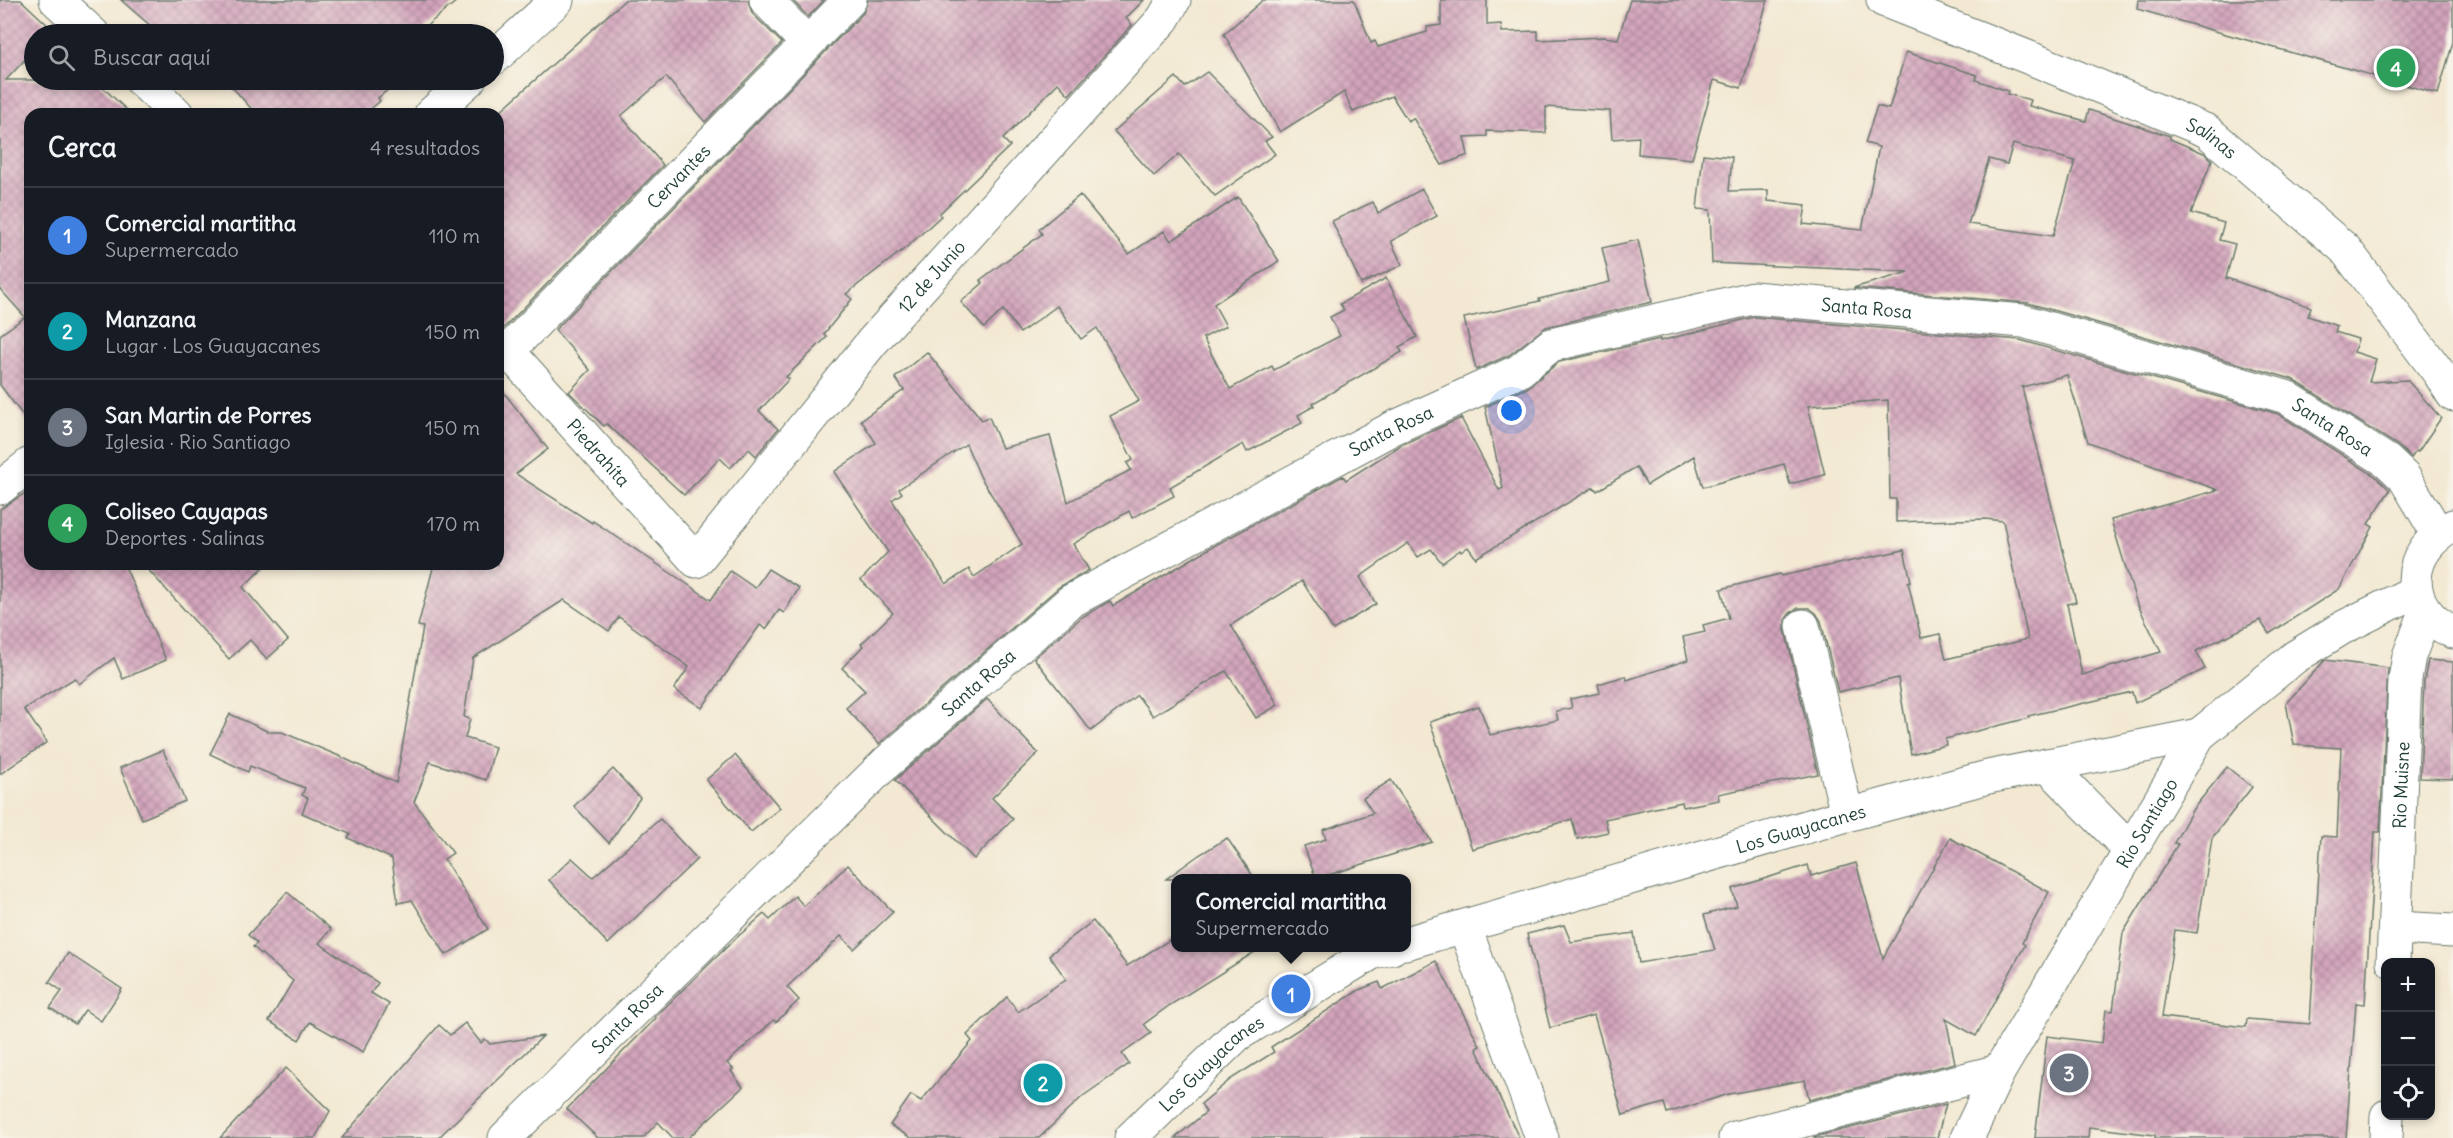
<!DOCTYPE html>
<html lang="es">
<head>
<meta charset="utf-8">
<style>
  body { margin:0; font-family:Delius,sans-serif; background:#20242c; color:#f1f3f6 }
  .controls { position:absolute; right:18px; bottom:18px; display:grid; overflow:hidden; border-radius:12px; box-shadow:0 3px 9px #0003 }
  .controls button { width:54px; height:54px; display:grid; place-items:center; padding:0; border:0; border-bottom:2px solid #363941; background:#171b24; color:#f1f3f6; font:30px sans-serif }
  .you { position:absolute; left:1512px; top:411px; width:21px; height:21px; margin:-15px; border:4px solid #fff; border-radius:50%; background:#1a73e8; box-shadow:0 0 0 9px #1a73e833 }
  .badge { display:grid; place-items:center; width:39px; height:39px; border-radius:50%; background:#d93025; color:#fff; font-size:20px; font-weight:700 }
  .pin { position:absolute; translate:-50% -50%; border:3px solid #fff; box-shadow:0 2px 6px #0006 }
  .popup { position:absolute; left:1171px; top:874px; width:240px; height:78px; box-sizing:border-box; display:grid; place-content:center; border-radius:12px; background:#171b24; filter:drop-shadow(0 2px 4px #0005); font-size:20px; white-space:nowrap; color:#9ea1a6 }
  .popup b { font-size:22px; color:#f1f3f6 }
  .popup::after { content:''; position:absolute; left:50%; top:100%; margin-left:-12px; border:12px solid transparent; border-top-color:#171b24 }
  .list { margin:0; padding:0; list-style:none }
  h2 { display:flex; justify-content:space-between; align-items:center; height:78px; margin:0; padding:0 24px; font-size:26px }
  h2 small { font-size:20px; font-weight:400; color:#9ea1a6 }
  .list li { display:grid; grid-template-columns:39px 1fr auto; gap:18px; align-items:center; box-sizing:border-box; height:96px; padding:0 24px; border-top:2px solid #363941 }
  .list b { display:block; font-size:22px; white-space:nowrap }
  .list p { margin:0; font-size:20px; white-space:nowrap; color:#9ea1a6 }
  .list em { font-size:20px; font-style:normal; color:#9ea1a6 }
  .icon { flex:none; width:33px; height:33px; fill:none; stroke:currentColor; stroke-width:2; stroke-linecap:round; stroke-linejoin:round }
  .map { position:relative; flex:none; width:2453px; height:1138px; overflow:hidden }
  .search { position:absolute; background:#171b24; box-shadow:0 3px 9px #0003; left:24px; top:24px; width:480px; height:66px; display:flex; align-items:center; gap:15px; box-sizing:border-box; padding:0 21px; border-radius:33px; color:#9ea1a6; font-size:22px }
  .panel { position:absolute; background:#171b24; box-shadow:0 3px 9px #0003; left:24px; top:108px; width:480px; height:462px; border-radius:18px }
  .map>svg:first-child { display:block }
  .building { fill:url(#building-cross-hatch); fill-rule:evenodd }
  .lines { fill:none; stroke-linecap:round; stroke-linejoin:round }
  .minor-casing { stroke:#69796c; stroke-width:35 }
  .minor { stroke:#fff; stroke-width:33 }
  .labels { text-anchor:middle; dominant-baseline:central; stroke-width:4.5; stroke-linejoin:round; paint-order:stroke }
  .street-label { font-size:18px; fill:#1f3d34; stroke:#f7f3e8 }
</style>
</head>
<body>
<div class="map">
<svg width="2453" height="1138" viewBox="0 0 2453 1138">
  <defs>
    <pattern id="building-cross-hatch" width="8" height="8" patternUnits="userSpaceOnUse" patternTransform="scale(1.5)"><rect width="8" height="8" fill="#d3a4bc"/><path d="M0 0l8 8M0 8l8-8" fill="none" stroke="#ab879a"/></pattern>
  </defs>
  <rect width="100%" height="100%" fill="#f7f3e8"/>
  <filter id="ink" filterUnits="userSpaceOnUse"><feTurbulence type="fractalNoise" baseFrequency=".0167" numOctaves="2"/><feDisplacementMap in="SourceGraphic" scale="12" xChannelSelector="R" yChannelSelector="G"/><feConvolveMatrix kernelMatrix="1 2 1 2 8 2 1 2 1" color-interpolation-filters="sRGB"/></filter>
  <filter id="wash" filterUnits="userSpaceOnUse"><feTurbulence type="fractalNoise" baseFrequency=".008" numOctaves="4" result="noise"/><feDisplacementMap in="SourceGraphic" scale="24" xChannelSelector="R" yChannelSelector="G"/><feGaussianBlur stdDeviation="1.35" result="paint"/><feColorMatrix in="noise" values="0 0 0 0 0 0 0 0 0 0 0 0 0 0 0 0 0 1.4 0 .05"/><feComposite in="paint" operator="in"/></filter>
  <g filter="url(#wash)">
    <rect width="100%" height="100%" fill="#f3e9d3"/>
    <g id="blocks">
      <g class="building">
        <polygon points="0,0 21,0 53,30 49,34 34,34 34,50 6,80 95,80 131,114 30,114 30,425 0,385 0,335 25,317 0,289"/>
        <polygon points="121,0 458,0 424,28 430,34 160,34"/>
        <polygon points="625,0 748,0 752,13 782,43 705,122 666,77 621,116 663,165 503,329 498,329 498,113"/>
        <polygon points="792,0 824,0 808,17"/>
        <polygon points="868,0 1144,0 1126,18 1132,25 1069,95 1058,83 1003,139 1010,146 939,214 941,216 908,246 846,294 852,299 824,334 827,337 786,377 789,379 759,411 778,429 756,456 749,449 730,468 720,458 684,495 607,424 604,426 569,392 590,370 555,330 863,13"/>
        <polygon points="1263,0 1354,0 1371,43 1375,41 1378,47 1427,32 1427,27 1441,25 1441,0 1487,0 1487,25 1501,24 1502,32 1538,31 1538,40 1605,37 1618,39 1630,0 1768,0 1741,88 1714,80 1692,159 1638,154 1639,137 1612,139 1610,111 1546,107 1546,133 1487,131 1487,136 1464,137 1468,155 1442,165 1413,118 1408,121 1392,96 1353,112 1344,92 1280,132 1224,34"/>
        <polygon points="2138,0 2453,0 2453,42 2438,94 2137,9"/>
        <path d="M 1906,52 L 1977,75 L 1976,80 L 2008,91 L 2007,94 L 2031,100 L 2029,106 L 2086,121 L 2089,110 L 2170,136 L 2170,139 L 2206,154 L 2212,160 L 2191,213 L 2224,223 L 2219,240 L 2235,244 L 2226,278 L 2311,307 L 2308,316 L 2337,326 L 2335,332 L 2358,339 L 2354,352 L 2376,359 L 2369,382 L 2407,380 L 2441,418 L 2418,452 L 2416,451 L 2411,458 L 2397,445 L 2292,379 L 2028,303 L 1853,288 L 1909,272 L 1712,263 L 1710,210 L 1697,209 L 1703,154 L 1732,157 L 1729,191 L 1768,190 L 1768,201 L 1806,205 L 1803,224 L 1862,230 L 1879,147 L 1865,143 L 1877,106 L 1889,109 ZM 2013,144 L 2075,161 L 2053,236 L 1968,224 L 1989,159 L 2007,164 Z"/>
        <polygon points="1207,72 1272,137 1265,141 1275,154 1215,196 1179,154 1154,176 1114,131 1176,77 1185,87"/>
        <polygon points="226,80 400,80 378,98 380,101 365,114 256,114"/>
        <polygon points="1422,189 1437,216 1391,241 1402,265 1361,284 1332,221 1373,202 1378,213"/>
        <path d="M 1080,195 L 1129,254 L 1164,231 L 1171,241 L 1238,197 L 1279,261 L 1214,304 L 1226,326 L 1203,338 L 1230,389 L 1272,366 L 1274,370 L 1340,336 L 1330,317 L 1344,310 L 1340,304 L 1386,278 L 1417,337 L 1399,347 L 1402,352 L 1313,403 L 1314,406 L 1298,415 L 1302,423 L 1247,452 L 1243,444 L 1170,487 L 1174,496 L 1132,518 L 1129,511 L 1073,544 L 1089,570 L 1059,587 L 879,744 L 846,708 L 865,691 L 842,668 L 863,646 L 861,644 L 893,613 L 861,580 L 888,552 L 834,472 L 876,443 L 861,420 L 904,390 L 895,378 L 927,352 L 982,420 L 989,417 L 1002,448 L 1050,436 L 1068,502 L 1131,470 L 1127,463 L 1133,460 L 1110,416 L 1139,401 L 1097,328 L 1081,339 L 1057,306 L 1020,333 L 1003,310 L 984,328 L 961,302 L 983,283 L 980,280 L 1042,234 L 1039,229 ZM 966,444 L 981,478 L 1022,544 L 974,577 L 969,569 L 946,584 L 892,500 L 902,493 L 899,489 Z"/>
        <polygon points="1638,240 1652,302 1546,327 1509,355 1476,370 1464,318 1540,301 1539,299 1610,282 1602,248"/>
        <path d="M 1754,317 L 2020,340 L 2278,414 L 2375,476 L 2390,490 L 2368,524 L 2373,527 L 2339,589 L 2269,634 L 2260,620 L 2196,651 L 2205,669 L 2135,703 L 2132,692 L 2028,716 L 2029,718 L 1945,739 L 1946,745 L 1911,754 L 1898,678 L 1838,692 L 1821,621 L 1816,613 L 1809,608 L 1798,608 L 1790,613 L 1785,620 L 1785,630 L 1818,774 L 1718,794 L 1719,800 L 1683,807 L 1682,802 L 1605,819 L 1608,832 L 1577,839 L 1572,819 L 1472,849 L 1430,722 L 1479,706 L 1490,735 L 1558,720 L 1556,711 L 1572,708 L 1570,699 L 1600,693 L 1598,684 L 1626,676 L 1627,680 L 1688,660 L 1683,637 L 1705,632 L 1703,625 L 1729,618 L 1721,589 L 1780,574 L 1781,576 L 1904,550 L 1911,581 L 1908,582 L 1921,638 L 1940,634 L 1946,659 L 2028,639 L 2003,521 L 1985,519 L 1896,522 L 1896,499 L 1890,499 L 1888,400 L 1808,406 L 1825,475 L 1790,484 L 1784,464 L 1703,487 L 1694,456 L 1647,485 L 1636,467 L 1597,491 L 1594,487 L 1476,558 L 1468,547 L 1461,552 L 1460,550 L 1442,563 L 1431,549 L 1418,557 L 1408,543 L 1360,577 L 1376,604 L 1333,630 L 1302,581 L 1231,625 L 1278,705 L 1256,718 L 1226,671 L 1153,716 L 1137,695 L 1091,731 L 1034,658 L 1082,617 L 1110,601 L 1113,606 L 1210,548 L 1343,476 L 1346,480 L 1401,445 L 1461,418 L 1499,490 L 1503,488 L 1485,407 L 1527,388 L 1559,362 L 1660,339 L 1660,341 ZM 2067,375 L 2088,442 L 2218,490 L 2111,520 L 2136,601 L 2161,652 L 2082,675 L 2067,604 L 2076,602 L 2022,387 Z"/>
        <polygon points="498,385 548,449 516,474 592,523 593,521 711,600 730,571 755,588 768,569 799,588 784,613 779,610 766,629 760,625 702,708 674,689 689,667 619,617 609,631 564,600 473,658 464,717 470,719 465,738 495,747 486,780 430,762 414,802 453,853 444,859 488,929 446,955 412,900 398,903 392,859 348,838 350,834 302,813 308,798 302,795 305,788 250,766 248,772 210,754 230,714 269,732 282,732 339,756 396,783 423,627 418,626 434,564 449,567 454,564 498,564"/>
        <polygon points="30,490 30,564 124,564 166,660 123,679 114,658 79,684 75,678 24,709 47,742 0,774 0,509"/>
        <polygon points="143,564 267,564 243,587 288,640 267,659 250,640 229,659"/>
        <polygon points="2325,660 2388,668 2380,832 2375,832 2365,1004 2356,1003 2346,1138 2155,1138 2155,1135 2089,1127 2088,1138 2035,1138 2047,1036 2102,1043 2106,1010 2113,1011 2123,933 2178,844 2174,843 2193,809 2227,767 2252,787 2212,838 2197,933 2175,930 2162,1017 2246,1027 2247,1019 2310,1024 2321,836 2337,837 2341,748 2294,745 2286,703"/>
        <polygon points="2428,660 2453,662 2453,779 2420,778 2424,681"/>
        <polygon points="987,699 1038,753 992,798 1013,819 974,859 895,780"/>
        <polygon points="163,750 185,801 142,819 120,768"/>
        <polygon points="735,755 780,808 751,832 706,780"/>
        <polygon points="613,769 640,798 609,843 574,806"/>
        <polygon points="1391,780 1432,842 1316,879 1304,846 1326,839 1323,830 1373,813 1363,798"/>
        <polygon points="660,819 697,859 608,944 549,880 572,858 593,877"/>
        <polygon points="1227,838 1255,879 1166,879 1199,855"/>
        <polygon points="1950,838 2049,892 2022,943 2025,945 1976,1036 1946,1019 1955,1063 1809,1100 1805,1080 1729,1094 1667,1113 1664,1103 1623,1115 1594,1015 1550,1028 1527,934 1564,925 1571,942 1634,933 1639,963 1715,950 1704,915 1737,906 1732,889 1808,865 1811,876 1856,863 1883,958"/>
        <polygon points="848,865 893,912 854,949 841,936 787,987 799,1000 776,1022 774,1020 727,1063 733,1069 731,1071 743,1087 688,1138 673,1138 658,1122 643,1138 598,1138 567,1109 656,1018 655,1017 735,939 764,914 770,920 795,896 804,906"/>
        <polygon points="287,892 331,929 319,943 378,983 371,993 389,1004 363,1052 310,1022 299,1040 269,1021 293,981 253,947 257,943 248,935"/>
        <polygon points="1093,921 1127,966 1176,936 1176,948 1261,948 1170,1005 1144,1024 1151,1033 1122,1054 1129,1064 1083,1096 1039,1138 911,1138 890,1125 911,1095 921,1101 972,1041 967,1035 1007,997 1018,1012 1066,979 1049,955"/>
        <polygon points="68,953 122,989 101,1021 85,1010 75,1024 50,1008 62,991 49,982"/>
        <polygon points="1436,961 1480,1046 1476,1048 1519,1138 1175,1138 1206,1112 1201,1104 1231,1079 1274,1052 1271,1047 1359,990 1379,982 1382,989"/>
        <polygon points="465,1023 481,1043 485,1039 490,1044 543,1036 438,1138 342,1138 439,1025 450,1035"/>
        <polygon points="286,1068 330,1111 315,1138 220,1138"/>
        <polygon points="1946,1104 1937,1138 1815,1138 1814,1137"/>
      </g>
    </g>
  </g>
  <g filter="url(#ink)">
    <use href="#blocks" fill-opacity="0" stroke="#69796c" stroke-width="1.5"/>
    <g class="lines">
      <defs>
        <g id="minor">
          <polyline points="56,0 93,34"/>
          <polyline points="766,0 807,43"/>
          <path id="s1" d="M 1883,0 L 2040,62 L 2207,131 L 2345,249 L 2439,373 L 2453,395"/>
          <polyline points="494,58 557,0"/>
          <polyline points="141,80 177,114"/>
          <polyline points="431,114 469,80"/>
          <path id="s2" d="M 498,347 L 508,351 L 696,561 L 872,342 L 1163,19 L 1174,0"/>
          <path id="s3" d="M 508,351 L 850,0"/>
          <polyline points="0,488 30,464"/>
          <path d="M 2453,526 C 2404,550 2401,609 2453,632"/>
          <polyline points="1803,626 1847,815"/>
          <polyline points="2047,765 2130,850"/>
          <polyline points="1465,928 1542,1138"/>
          <polyline points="2395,928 2453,931"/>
          <path id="s4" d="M 1406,943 L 1847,815 L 1988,777 L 2199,735"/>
          <path id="s5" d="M 2393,962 L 2405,679 L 2409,656 L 2426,612"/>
          <path id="s6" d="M 505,1138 L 886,763 L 1071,601 L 1393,428 L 1519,371 L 1551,345 L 1753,298 L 2023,321 L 2286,397 L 2387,461 L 2404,477 L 2438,534"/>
          <path id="s7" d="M 1131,1138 L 1237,1035 L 1373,952 L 1392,948"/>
          <polyline points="1735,1138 1999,1071"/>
          <path id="s8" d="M 1967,1138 L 1999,1071 L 2199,735 L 2295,657 L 2342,628 L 2416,591"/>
          <polyline points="2386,1138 2387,1116"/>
        </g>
      </defs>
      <use href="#minor" class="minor-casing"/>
      <use href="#minor" class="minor"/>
    </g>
  </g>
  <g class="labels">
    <g class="street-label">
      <text stroke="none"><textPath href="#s1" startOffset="357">Salinas</textPath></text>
      <text stroke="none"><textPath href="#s3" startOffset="244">Cervantes</textPath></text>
      <text stroke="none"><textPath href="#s2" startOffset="662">12 de Junio</textPath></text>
      <text stroke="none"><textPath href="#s6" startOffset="1647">Santa Rosa</textPath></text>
      <text stroke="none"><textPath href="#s6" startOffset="2133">Santa Rosa</textPath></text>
      <text stroke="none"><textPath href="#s6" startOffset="1143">Santa Rosa</textPath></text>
      <text stroke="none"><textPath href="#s2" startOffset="147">Piedrahíta</textPath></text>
      <text stroke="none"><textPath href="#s6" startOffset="657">Santa Rosa</textPath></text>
      <text stroke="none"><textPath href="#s5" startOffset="177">Rio Muisne</textPath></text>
      <text stroke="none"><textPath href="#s8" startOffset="363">Rio Santiago</textPath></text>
      <text stroke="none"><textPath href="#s4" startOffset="411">Los Guayacanes</textPath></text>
      <text stroke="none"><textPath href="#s6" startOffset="171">Santa Rosa</textPath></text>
      <text stroke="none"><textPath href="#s7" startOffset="110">Los Guayacanes</textPath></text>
    </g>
  </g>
</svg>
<div class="controls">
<button>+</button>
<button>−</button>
<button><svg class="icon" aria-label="locate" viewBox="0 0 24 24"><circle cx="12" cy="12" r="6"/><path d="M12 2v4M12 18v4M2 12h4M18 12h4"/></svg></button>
</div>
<div class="you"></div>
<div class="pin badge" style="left:1291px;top:994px;background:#3f7fe0">1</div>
<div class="popup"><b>Comercial martitha</b>Supermercado</div>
<div class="pin badge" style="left:1043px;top:1083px;background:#0f9aa8">2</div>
<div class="pin badge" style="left:2069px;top:1073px;background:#6b7280">3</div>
<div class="pin badge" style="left:2396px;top:68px;background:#2e9e5b">4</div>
<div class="search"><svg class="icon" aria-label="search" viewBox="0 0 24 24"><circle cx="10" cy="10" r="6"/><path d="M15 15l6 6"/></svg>Buscar aquí</div>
<section class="panel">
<h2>Cerca<small>4 resultados</small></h2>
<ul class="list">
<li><span class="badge" style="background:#3f7fe0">1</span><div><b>Comercial martitha</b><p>Supermercado</p></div><em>110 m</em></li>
<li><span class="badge" style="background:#0f9aa8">2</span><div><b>Manzana</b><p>Lugar · Los Guayacanes</p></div><em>150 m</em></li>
<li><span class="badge" style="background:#6b7280">3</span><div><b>San Martin de Porres</b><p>Iglesia · Rio Santiago</p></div><em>150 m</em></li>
<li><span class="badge" style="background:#2e9e5b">4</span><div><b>Coliseo Cayapas</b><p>Deportes · Salinas</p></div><em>170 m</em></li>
</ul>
</section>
</div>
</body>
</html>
